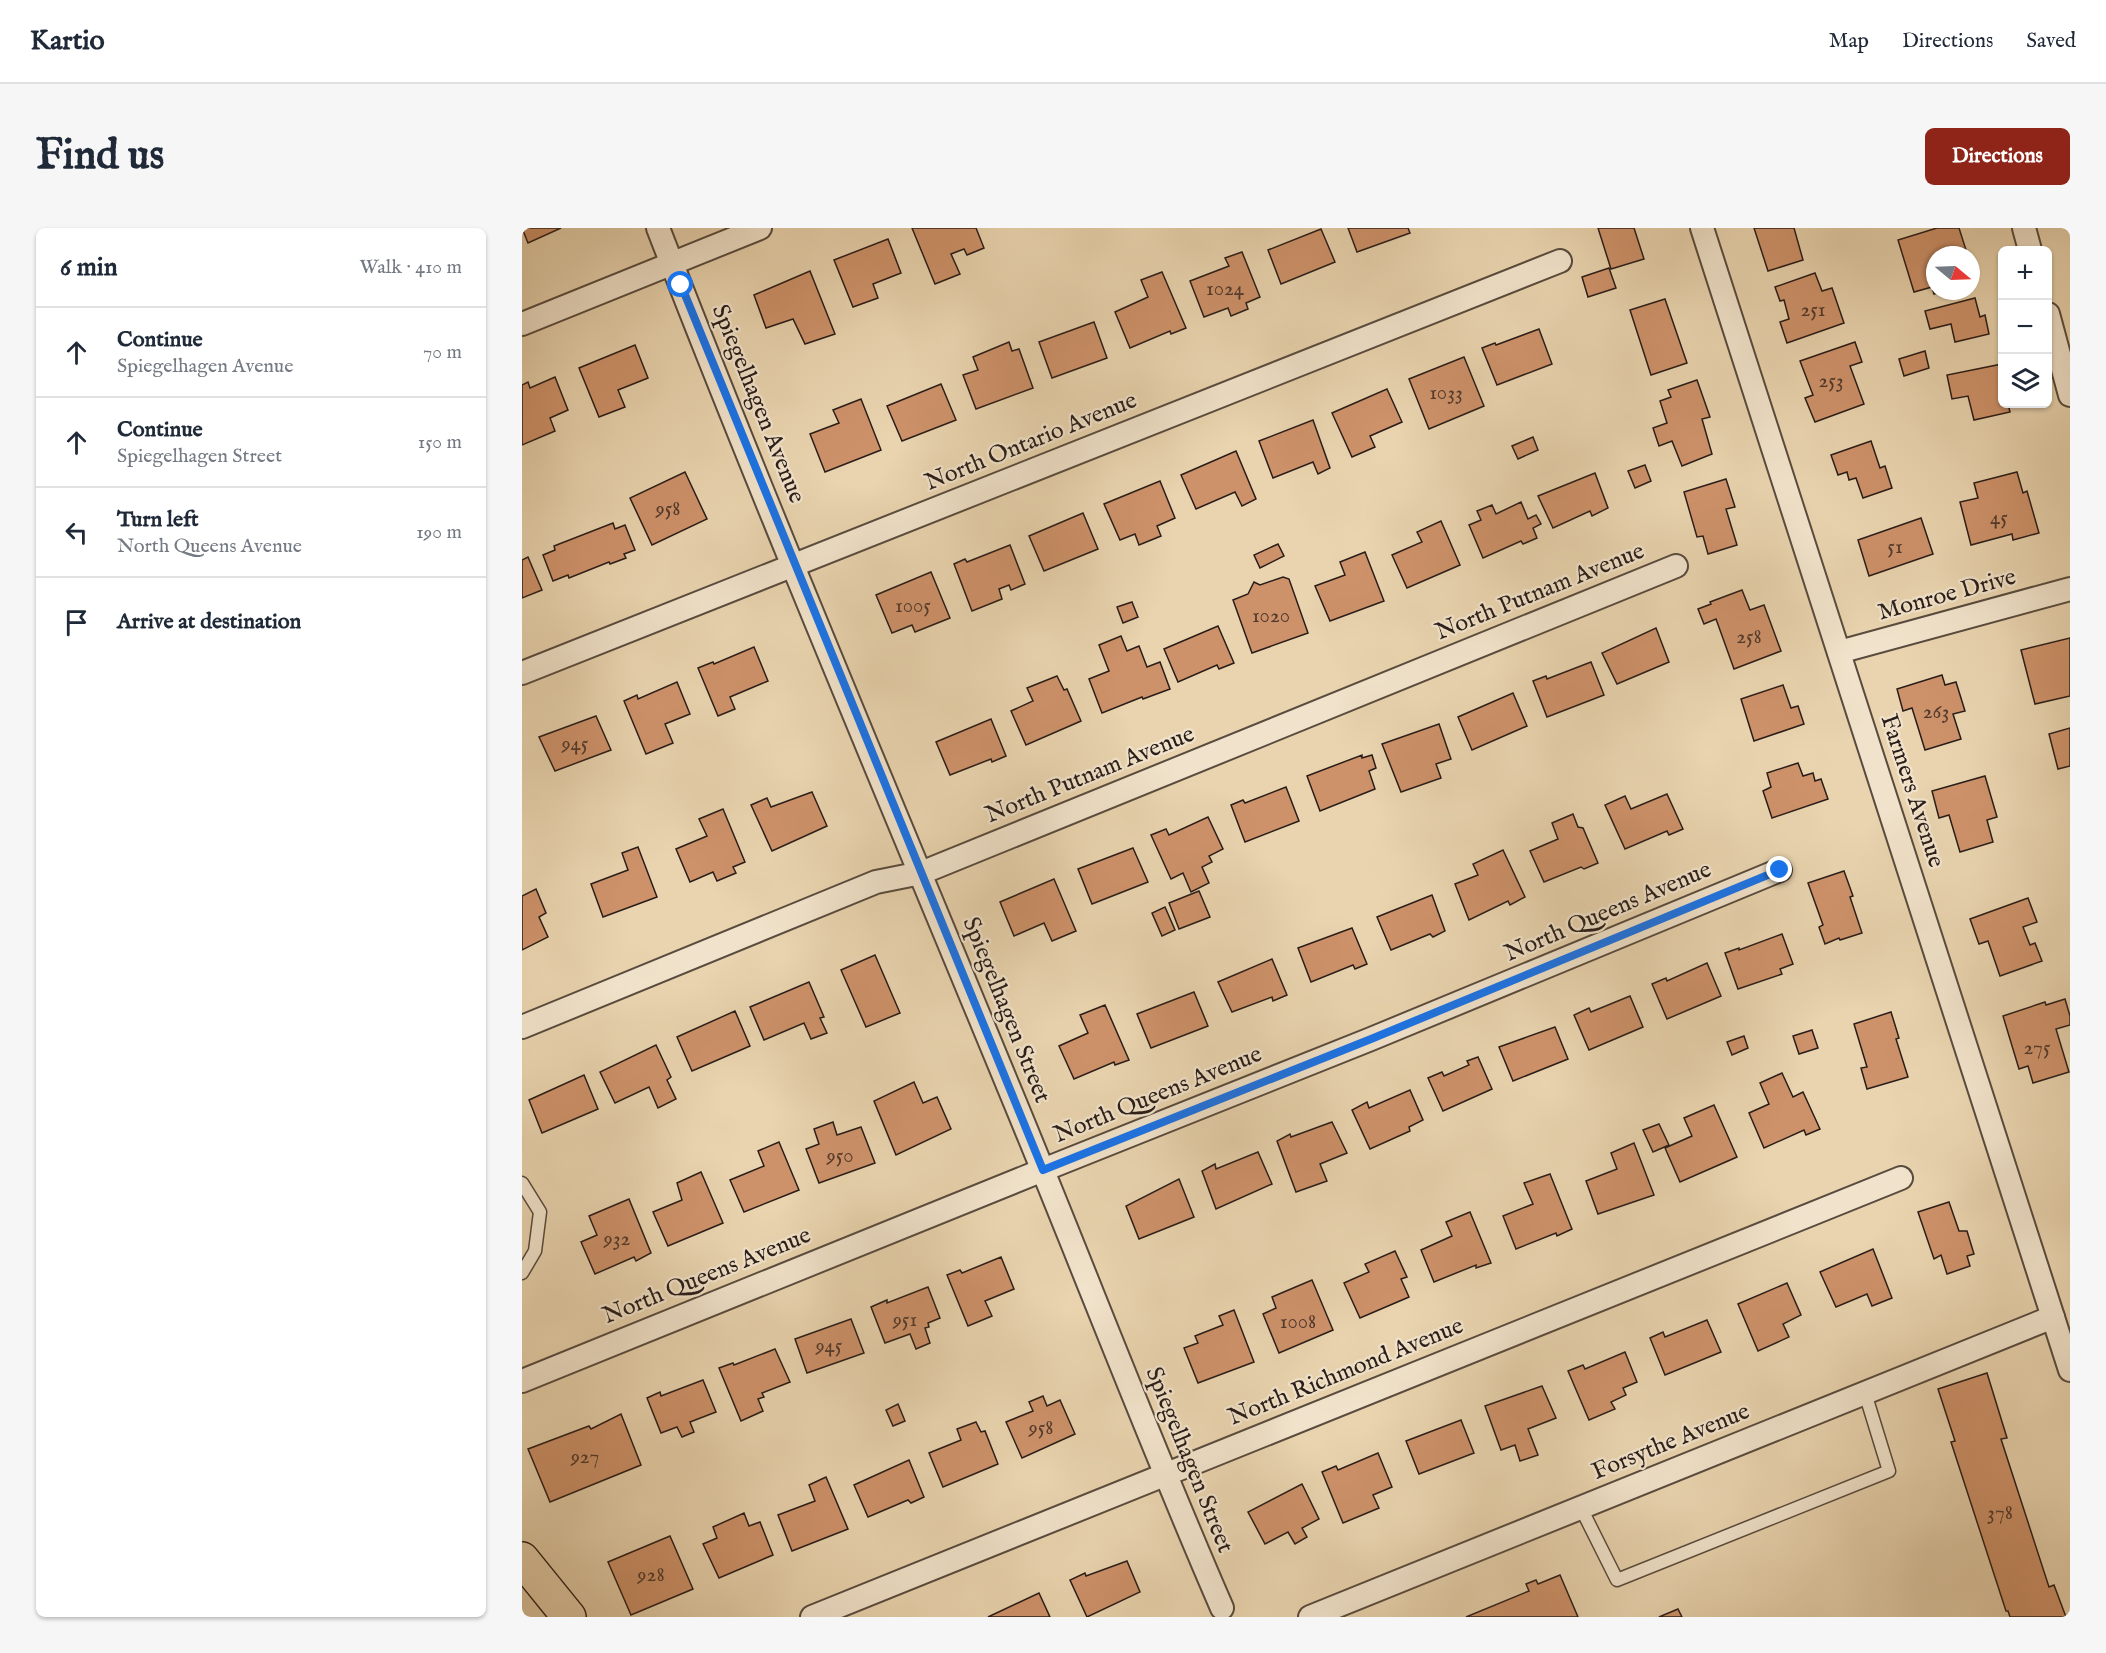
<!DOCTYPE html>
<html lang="en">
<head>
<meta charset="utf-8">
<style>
  body { margin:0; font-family:"IM FELL English",serif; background:#f6f6f7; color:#1f2937 }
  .controls { position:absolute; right:18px; top:18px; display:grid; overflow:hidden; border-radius:9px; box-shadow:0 2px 4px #0004 }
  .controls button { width:54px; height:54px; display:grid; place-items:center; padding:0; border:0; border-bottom:2px solid #e0e1e3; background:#fff; color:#1f2937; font:30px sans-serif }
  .compass { position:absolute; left:1404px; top:18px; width:54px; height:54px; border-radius:50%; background:#fff; box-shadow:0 2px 4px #0004; rotate:109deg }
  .stop { position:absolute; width:18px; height:18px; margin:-14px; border:4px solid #1a73e8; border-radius:50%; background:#fff }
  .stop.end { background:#1a73e8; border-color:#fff; box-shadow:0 2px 6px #0008 }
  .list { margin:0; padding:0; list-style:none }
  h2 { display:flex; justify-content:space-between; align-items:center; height:78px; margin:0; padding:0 24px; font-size:26px }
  h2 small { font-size:20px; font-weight:400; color:#747a83 }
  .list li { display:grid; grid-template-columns:39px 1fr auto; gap:18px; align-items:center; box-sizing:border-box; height:90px; padding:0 24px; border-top:2px solid #e0e1e3 }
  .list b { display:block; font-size:22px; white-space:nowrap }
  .list p { margin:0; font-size:20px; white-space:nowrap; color:#747a83 }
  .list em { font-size:20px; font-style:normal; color:#747a83 }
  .icon { flex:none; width:33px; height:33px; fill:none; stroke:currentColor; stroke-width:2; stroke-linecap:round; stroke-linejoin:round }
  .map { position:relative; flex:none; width:1548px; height:1389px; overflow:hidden; border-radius:9px }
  header { display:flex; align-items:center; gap:36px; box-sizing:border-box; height:84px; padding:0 30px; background:#fff; border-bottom:2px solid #e0e1e3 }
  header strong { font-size:28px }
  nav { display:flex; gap:33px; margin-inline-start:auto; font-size:21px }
  .intro { display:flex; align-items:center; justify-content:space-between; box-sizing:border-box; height:144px; padding:0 36px }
  h1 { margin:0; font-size:42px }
  .button { padding:15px 27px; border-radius:9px; background:#8f2418; color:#fff; font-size:21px; font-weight:700 }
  main { display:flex; gap:36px; padding:0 36px }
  aside { flex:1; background:#fff; border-radius:9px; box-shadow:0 2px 4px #0004 }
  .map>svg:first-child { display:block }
  .building { fill:#ce926a; stroke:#291d19; stroke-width:1.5 }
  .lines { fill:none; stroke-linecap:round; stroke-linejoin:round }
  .lane-casing { stroke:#594b3e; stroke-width:15 }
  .street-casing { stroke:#594b3e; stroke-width:26 }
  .highway-casing { stroke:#291d19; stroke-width:36 }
  .lane { stroke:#f1e3cb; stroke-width:12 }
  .street { stroke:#f1e3cb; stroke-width:22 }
  .highway { stroke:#e9d4af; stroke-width:33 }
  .route { stroke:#1a73e8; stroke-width:8 }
  .labels { text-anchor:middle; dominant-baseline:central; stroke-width:4.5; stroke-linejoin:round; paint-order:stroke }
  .number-label { font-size:21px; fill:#523a2d }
  .street-label { font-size:24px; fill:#291d19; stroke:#f1e3cb }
</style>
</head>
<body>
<header>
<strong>Kartio</strong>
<nav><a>Map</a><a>Directions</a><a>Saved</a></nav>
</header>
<div class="intro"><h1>Find us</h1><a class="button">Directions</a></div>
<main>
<aside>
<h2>6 min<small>Walk · 410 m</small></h2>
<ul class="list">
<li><svg class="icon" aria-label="ahead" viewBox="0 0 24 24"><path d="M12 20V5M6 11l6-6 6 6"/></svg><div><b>Continue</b><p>Spiegelhagen Avenue</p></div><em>70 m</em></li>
<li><svg class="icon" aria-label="ahead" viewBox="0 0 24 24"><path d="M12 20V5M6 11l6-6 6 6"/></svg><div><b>Continue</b><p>Spiegelhagen Street</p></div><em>150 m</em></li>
<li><svg class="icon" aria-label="left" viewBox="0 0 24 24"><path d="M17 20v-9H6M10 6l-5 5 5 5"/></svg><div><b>Turn left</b><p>North Queens Avenue</p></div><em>190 m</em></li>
<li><svg class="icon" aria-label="arrive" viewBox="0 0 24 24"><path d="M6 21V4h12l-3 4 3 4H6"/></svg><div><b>Arrive at destination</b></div></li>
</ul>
</aside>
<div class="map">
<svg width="1548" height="1389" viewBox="0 0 1548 1389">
  <rect width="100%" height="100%" fill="#e9d4af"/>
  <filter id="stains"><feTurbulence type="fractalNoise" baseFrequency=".00333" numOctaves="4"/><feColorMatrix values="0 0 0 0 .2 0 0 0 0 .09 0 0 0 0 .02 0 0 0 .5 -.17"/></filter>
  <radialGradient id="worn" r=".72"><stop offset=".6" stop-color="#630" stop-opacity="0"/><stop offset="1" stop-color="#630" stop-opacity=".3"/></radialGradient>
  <g class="building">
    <polygon points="0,0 39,0 6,15"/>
    <polygon points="390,0 454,0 462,20 445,27 442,21 429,26 438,46 413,56"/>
    <polygon points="826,0 886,0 888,5 835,24"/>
    <polygon points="1076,0 1112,0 1122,31 1089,41"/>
    <polygon points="1232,0 1272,0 1281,32 1246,43"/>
    <polygon points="1415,0 1437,0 1444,22 1438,24 1439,27 1413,27 1413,63 1422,63 1412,66 1410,59 1392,64 1376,12"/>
    <polygon points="799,1 813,34 759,56 746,22"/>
    <polygon points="366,11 379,45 351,56 356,70 331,79 312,32"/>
    <polygon points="720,24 738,69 724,75 726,81 709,88 706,80 682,89 668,53 707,38 703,30"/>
    <polygon points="1087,40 1094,60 1066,69 1060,49"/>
    <polygon points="288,43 313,106 283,116 271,91 244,100 232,67"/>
    <polygon points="640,44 664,100 649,106 648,103 608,120 593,84 626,69 619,52"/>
    <polygon points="1293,45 1300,63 1310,60 1322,95 1265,115 1258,94 1267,91 1262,72 1258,73 1253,59"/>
    <polygon points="1453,70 1458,89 1463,87 1467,106 1433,114 1429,96 1408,101 1403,83"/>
    <polygon points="1143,71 1165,135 1129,147 1108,82"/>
    <polygon points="572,94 585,130 530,150 517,114"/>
    <polygon points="1017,101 1030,136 975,157 960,120 973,115 974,117"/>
    <polygon points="487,114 490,123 497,121 511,160 454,181 441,147 456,142 451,129"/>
    <polygon points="1333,114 1340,134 1328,138 1342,176 1293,194 1283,170 1291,167 1278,133"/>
    <polygon points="113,117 126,150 96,162 103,179 77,189 57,140"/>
    <polygon points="1403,123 1407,140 1382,148 1377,131"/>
    <polygon points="942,129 962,178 907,201 887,151"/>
    <polygon points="1480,136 1480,176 1486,176 1488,184 1452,192 1446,168 1430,171 1425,147"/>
    <polygon points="33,149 46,182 28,190 33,203 0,217 0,157 6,154 8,160"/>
    <polygon points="1175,152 1188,189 1180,191 1190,226 1160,238 1150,213 1137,218 1131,200 1145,195 1138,173 1149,169 1146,162"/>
    <polygon points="419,156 434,192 380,213 365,178"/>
    <polygon points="865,161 880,194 848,208 853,219 830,229 810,185"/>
    <polygon points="339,171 359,222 303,244 288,206 317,195 311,182"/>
    <polygon points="791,192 808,240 796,246 791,234 751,250 737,213"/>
    <polygon points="1011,209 1016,222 996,231 990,218"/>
    <polygon points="1349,213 1358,240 1363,238 1370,260 1341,270 1334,250 1327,252 1325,244 1316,247 1309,227"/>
    <polygon points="714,223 734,271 720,278 713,264 674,281 659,247"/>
    <polygon points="1123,237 1129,253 1113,260 1106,243"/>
    <polygon points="163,244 185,291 130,317 108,270"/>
    <polygon points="1495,244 1501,265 1505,263 1517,305 1491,312 1490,306 1449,317 1438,274 1456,270 1452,255"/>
    <polygon points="1073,245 1086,280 1070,288 1068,283 1031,300 1016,268"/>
    <polygon points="1204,251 1213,279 1204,281 1215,317 1186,326 1181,308 1175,309 1162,264"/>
    <polygon points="638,253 653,290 635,298 639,308 617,317 613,306 598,312 582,276"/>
    <polygon points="999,274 1006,291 1014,287 1019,296 1011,300 1015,310 1001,316 999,313 961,330 947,297 959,292 955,283 970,277 974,286"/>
    <polygon points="561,285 576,321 522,343 507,308"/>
    <polygon points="1399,290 1411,326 1347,348 1336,312"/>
    <polygon points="919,293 938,337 885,360 870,327 900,314 895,304"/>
    <polygon points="91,295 93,301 103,297 113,322 102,326 104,330 88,336 87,334 47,350 46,347 31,353 21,327 33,322 32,318"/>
    <polygon points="756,316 762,328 738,340 732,327"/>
    <polygon points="488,317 503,356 489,362 487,357 477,361 480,371 450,383 432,336 443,331 445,334"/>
    <polygon points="843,324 862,373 808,393 793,358 823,347 818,334"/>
    <polygon points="6,329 20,362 0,370 0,332"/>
    <polygon points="409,344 428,390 393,404 390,397 370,405 354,367"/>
    <polygon points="761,349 767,351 786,405 730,425 711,372 726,366 732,354 738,357"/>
    <polygon points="1220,362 1228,382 1242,377 1259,423 1212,441 1194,391 1182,396 1176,381 1189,376 1188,374"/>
    <polygon points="610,374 616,389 601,395 595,379"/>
    <polygon points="696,398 712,435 697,441 695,437 656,454 642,421"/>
    <polygon points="1134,400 1147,434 1095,456 1080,425"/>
    <polygon points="599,408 605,423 617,418 625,439 638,434 648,461 621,471 620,469 580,485 567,451 587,443 577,417"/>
    <polygon points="1548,410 1548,468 1513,476 1499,422"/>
    <polygon points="232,419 246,453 208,469 213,481 196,488 176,440 191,434 192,436"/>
    <polygon points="1069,434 1082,467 1025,489 1011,453 1024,448 1025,451"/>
    <polygon points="1420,447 1423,457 1434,454 1443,483 1431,486 1439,511 1403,522 1390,480 1381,483 1375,461"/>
    <polygon points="535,448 542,462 545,461 559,493 504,517 489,483 511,473 505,460"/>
    <polygon points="155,454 168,486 143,496 151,515 124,526 102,473 115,467 116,471"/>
    <polygon points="1261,457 1269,480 1276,478 1282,496 1232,513 1219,471"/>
    <polygon points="991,465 1005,498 950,522 936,489"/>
    <polygon points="74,488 89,522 33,543 17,509"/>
    <polygon points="469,491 484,528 470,534 469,531 428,547 414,514"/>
    <polygon points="917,496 929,531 914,536 919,550 879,564 860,516"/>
    <polygon points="1548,500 1548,538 1536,541 1527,506"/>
    <polygon points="840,527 840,530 850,527 854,540 847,543 853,561 798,583 785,548"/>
    <polygon points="1276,535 1281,548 1291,545 1293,553 1299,551 1306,571 1250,590 1241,563 1249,559 1245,545"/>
    <polygon points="1463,548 1475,589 1465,592 1471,614 1438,624 1427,587 1417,590 1410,563"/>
    <polygon points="764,559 777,593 723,614 709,577 721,572 723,575"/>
    <polygon points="290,564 305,598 250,623 229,577 245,570 249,579"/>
    <polygon points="1145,566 1161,601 1147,607 1145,603 1103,621 1083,577 1103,568 1109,581"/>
    <polygon points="201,581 223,634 211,639 214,645 195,653 191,644 168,654 154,621 185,608 177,591"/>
    <polygon points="1051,586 1056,599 1061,600 1076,635 1062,641 1059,639 1022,654 1008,623 1036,611 1030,595"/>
    <polygon points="686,589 701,621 687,628 690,634 680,639 687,655 669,664 661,645 649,651 629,607 644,601 647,607"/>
    <polygon points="116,619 135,669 81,689 69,656 106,642 100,625"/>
    <polygon points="611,620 626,654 570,676 556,641"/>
    <polygon points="981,622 1003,669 988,677 986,673 947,692 933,656 956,647 951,636"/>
    <polygon points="1322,643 1331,668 1328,669 1340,705 1318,712 1317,710 1303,716 1297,699 1301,697 1286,655"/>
    <polygon points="532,651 554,703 530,713 522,695 492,708 478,674"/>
    <polygon points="14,661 24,685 17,689 26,709 0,722 0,668"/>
    <polygon points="677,663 688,689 657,701 647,675"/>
    <polygon points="910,667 923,703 911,709 908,706 869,722 855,689"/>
    <polygon points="1506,670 1515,694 1501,699 1508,717 1513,715 1520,733 1478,748 1466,713 1457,716 1448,691"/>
    <polygon points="643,679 653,702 640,708 630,685"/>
    <polygon points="830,700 845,736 833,741 831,737 789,754 776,720"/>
    <polygon points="1260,706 1271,736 1258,741 1260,746 1216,761 1203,725 1217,720 1217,722"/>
    <polygon points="353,727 378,785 344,799 319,742"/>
    <polygon points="750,731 765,767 751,773 750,769 710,784 696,754"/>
    <polygon points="1185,735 1199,768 1145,791 1130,756 1144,750 1145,753"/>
    <polygon points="287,754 302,789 298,790 305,805 289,811 282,795 242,812 228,779"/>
    <polygon points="672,764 686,798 629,820 615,786"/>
    <polygon points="1108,768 1121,799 1067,822 1052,787 1067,780 1069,784"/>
    <polygon points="1543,771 1548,788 1548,797 1534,801 1547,844 1511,855 1506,838 1497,841 1481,788 1523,774 1524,777"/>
    <polygon points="583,777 607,832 593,837 592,834 552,851 537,818 566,805 558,787"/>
    <polygon points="213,783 228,818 170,843 155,809"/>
    <polygon points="1369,784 1377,810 1374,811 1386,849 1345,861 1339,840 1345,839 1332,796"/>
    <polygon points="1033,799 1046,831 991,853 977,819"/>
    <polygon points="1290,802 1296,820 1277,826 1271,808"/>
    <polygon points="1222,808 1226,820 1210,827 1205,814"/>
    <polygon points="134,817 149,849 145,852 154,871 136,880 127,859 93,875 78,844"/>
    <polygon points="956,829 970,861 921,883 906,850 920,844 922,848 947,837 945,833"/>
    <polygon points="1260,845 1271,869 1281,864 1298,901 1284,907 1282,902 1242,920 1227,885 1247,876 1238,855"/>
    <polygon points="62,847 76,881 20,905 7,872"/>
    <polygon points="392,854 401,875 415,869 429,901 374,927 352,873"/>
    <polygon points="888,862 901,892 887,899 888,903 848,921 830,882 845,874 847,880"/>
    <polygon points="1192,877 1215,929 1158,954 1143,920 1170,908 1162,890"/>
    <polygon points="311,894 315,907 339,899 353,935 297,955 284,921 297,916 292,901"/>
    <polygon points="810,894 825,925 798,936 805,953 774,964 755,913 768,906 769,909"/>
    <polygon points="1137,896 1147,917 1131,924 1121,902"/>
    <polygon points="257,914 277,962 222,984 208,952 242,938 236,923"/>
    <polygon points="1112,915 1132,967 1076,986 1064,953 1095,941 1089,925"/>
    <polygon points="736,924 750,956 694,981 680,943 693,936 694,941"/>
    <polygon points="179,944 201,995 146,1018 131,984 160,972 155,955"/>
    <polygon points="1028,946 1050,1001 1035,1008 1034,1005 994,1021 981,988 1011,976 1002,955"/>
    <polygon points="657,951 672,989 617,1011 604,978"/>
    <polygon points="107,971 129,1025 114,1033 112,1029 73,1046 59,1014 75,1007 67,988"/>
    <polygon points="1427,974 1437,1003 1445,1003 1452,1026 1445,1028 1448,1038 1425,1046 1419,1027 1412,1031 1396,984"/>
    <polygon points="948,984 969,1035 954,1040 954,1037 912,1054 899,1022 930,1008 924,994"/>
    <polygon points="1351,1021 1370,1070 1350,1078 1345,1066 1314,1079 1298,1044"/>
    <polygon points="873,1023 885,1049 879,1051 887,1069 838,1090 822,1055 847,1044 843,1036"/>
    <polygon points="479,1029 492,1061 463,1073 470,1088 446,1098 425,1047 438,1042 440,1045"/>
    <polygon points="790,1052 811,1102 757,1125 741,1086 754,1080 750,1069"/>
    <polygon points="1265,1055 1279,1087 1261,1096 1267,1109 1236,1123 1216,1076"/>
    <polygon points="406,1059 418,1090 406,1095 407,1099 403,1100 408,1115 394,1121 388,1106 363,1115 349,1079 365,1072 365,1075"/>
    <polygon points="712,1082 732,1134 676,1155 662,1120 676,1115 673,1108 701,1097 697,1088"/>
    <polygon points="329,1091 342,1125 285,1145 273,1111"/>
    <polygon points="1185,1092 1199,1124 1143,1147 1128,1110 1141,1104 1143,1109"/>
    <polygon points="253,1121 268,1154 240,1165 242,1169 236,1171 241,1183 219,1193 197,1140 211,1135 212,1137"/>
    <polygon points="1103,1124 1115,1154 1101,1160 1104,1167 1089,1174 1093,1181 1067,1192 1046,1143 1061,1137 1063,1141"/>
    <polygon points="1465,1145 1485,1210 1479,1211 1527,1359 1532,1357 1544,1389 1488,1389 1486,1383 1484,1383 1429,1214 1433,1213 1416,1161"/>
    <polygon points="181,1152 194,1184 168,1194 172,1204 160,1209 155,1199 139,1205 125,1170 138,1164 139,1168"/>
    <polygon points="1020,1158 1034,1190 1006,1201 1016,1227 998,1233 993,1217 979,1222 963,1178"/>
    <polygon points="521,1168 525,1178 538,1172 553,1206 500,1230 484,1194 511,1183 507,1174"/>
    <polygon points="376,1176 383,1193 371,1198 364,1182"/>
    <polygon points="99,1186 119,1237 28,1274 6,1221 67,1198 69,1201"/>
    <polygon points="939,1192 952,1225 897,1246 884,1213"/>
    <polygon points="454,1194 459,1204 463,1203 476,1236 421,1259 407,1225 439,1212 435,1201"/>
    <polygon points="856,1225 870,1259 851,1267 857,1280 821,1295 800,1244 814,1238 816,1242"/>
    <polygon points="387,1232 402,1269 389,1275 386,1272 346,1289 332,1257"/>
    <polygon points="304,1249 326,1301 270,1323 256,1287 293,1273 287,1257"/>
    <polygon points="780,1256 797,1291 780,1300 785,1309 773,1316 766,1304 743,1316 726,1284"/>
    <polygon points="222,1285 227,1298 238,1294 251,1327 197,1350 181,1316 195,1310 191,1299"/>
    <polygon points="148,1308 171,1361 109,1387 86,1334"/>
    <polygon points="605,1333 618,1364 565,1389 548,1352 563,1345 564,1348"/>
    <polygon points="1038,1347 1056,1389 944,1389 1007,1363 1004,1356 1014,1352 1016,1356"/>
    <polygon points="517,1365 528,1389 466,1389"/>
    <polygon points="1156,1381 1160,1389 1137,1389"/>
  </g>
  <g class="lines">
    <defs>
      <g id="lane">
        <polyline points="0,955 18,984 13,1023 0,1045"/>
        <polyline points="1059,1280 1095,1352 1367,1243 1343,1165"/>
      </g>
      <g id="street">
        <path d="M 136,0 C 248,289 369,574 487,860 C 559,1033 625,1208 700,1380"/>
        <polyline points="1180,0 1548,1142"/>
        <polyline points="1502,0 1508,22"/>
        <polyline points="1526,86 1548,167"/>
        <polyline points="0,96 238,0"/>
        <polyline points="1317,424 1548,361"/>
        <polyline points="0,445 1038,33"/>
        <polyline points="0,799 354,654 399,645 1154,338"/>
        <polyline points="0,1153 521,942 849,811 1258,642"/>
        <polyline points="290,1389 1379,950"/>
        <polyline points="788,1389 1531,1089"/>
      </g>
      <polyline id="highway" points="0,1331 47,1389"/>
    </defs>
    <use href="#lane" class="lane-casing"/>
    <use href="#street" class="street-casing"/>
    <use href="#highway" class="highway-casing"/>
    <use href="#lane" class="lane"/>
    <use href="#street" class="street"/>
    <use href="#highway" class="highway"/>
  </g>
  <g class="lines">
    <polyline class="route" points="159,57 521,942 849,811 1258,642"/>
  </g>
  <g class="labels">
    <g class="number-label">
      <text x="703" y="61">1024</text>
      <text x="1291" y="82">251</text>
      <text x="1309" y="153">253</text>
      <text x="924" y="165">1033</text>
      <text x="146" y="281">958</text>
      <text x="1477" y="290">45</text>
      <text x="1373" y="319">51</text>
      <text x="391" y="378">1005</text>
      <text x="749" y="388">1020</text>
      <text x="1227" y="409">258</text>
      <text x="1414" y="484">263</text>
      <text x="53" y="516">945</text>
      <text x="1515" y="820">275</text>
      <text x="318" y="928">950</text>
      <text x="95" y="1011">932</text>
      <text x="383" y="1092">951</text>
      <text x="776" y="1094">1008</text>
      <text x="307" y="1118">945</text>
      <text x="519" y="1200">958</text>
      <text x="63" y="1229">927</text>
      <text x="1478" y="1285">378</text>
      <text x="129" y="1347">928</text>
    </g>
    <g class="street-label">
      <text transform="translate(236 176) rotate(68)">Spiegelhagen Avenue</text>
      <text transform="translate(509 214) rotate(-22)">North Ontario Avenue</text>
      <text transform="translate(1018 364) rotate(-22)">North Putnam Avenue</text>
      <text transform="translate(1425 367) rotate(-15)">Monroe Drive</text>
      <text transform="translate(568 547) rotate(-22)">North Putnam Avenue</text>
      <text transform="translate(1390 563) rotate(72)">Farmers Avenue</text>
      <text transform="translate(1086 684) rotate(-23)">North Queens Avenue</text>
      <text transform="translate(484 782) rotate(68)">Spiegelhagen Street</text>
      <text transform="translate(636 867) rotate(-22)">North Queens Avenue</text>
      <text transform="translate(185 1048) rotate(-22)">North Queens Avenue</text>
      <text transform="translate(824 1144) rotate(-22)">North Richmond Avenue</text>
      <text transform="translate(1149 1214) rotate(-22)">Forsythe Avenue</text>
      <text transform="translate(667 1232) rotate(68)">Spiegelhagen Street</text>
    </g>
  </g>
  <rect width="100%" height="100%" filter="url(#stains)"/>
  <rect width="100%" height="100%" fill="url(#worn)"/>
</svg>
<div class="controls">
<button>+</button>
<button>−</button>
<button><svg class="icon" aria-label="layers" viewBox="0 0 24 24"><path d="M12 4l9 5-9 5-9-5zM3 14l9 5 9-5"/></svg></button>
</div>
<svg class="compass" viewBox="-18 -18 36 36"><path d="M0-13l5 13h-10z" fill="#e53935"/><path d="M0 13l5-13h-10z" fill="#747a83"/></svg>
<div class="stop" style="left:159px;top:57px"></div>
<div class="stop end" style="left:1258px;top:642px"></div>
</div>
</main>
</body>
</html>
